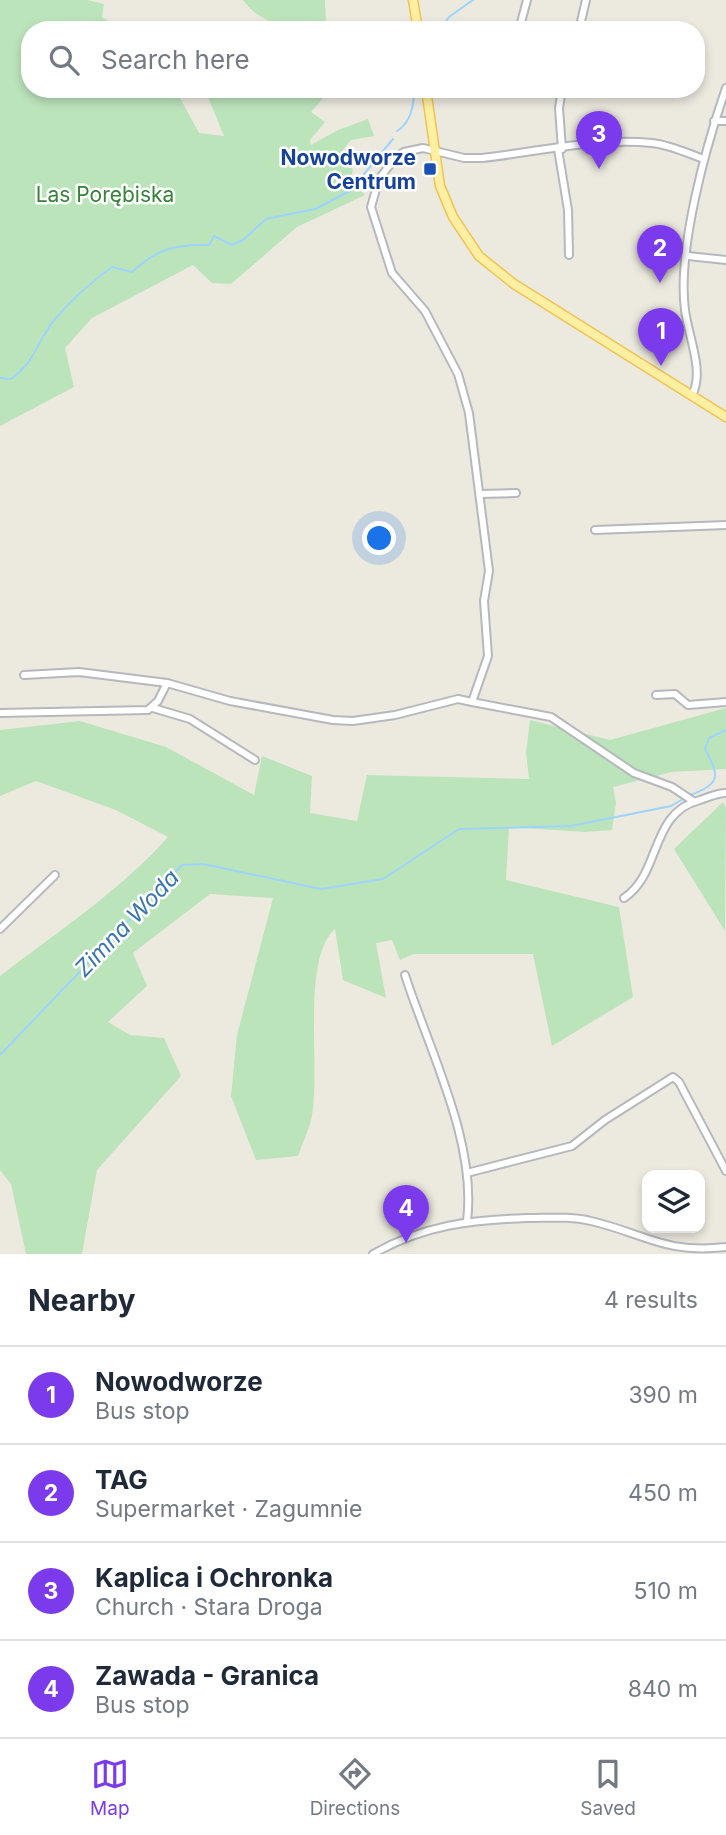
<!DOCTYPE html>
<html lang="en">
<head>
<meta charset="utf-8">
<style>
  body { margin:0; font-family:Inter,sans-serif; background:#f2f2f3; color:#1f2937 }
  .controls { position:absolute; right:21px; bottom:21px; display:grid; overflow:hidden; border-radius:14px; box-shadow:0 4px 10px #0003 }
  .controls button { width:63px; height:63px; display:grid; place-items:center; padding:0; border:0; border-bottom:2px solid #e0e1e3; background:#fff; color:#1f2937; font:35px sans-serif }
  .you { position:absolute; left:380px; top:539px; width:24px; height:24px; margin:-18px; border:5px solid #fff; border-radius:50%; background:#1a73e8; box-shadow:0 0 0 10px #1a73e833 }
  .badge { display:grid; place-items:center; width:46px; height:46px; border-radius:50%; background:#7c3aed; color:#fff; font-size:23px; font-weight:700 }
  .pin { position:absolute; translate:-50% -58px; filter:drop-shadow(0 2px 4px #0008) }
  .pin::after { content:''; position:absolute; top:37px; width:24px; height:21px; background:inherit; clip-path:polygon(0 0,100% 0,50% 100%) }
  .list { margin:0; padding:0; list-style:none }
  h2 { display:flex; justify-content:space-between; align-items:center; height:91px; margin:0; padding:0 28px; font-size:30px }
  h2 small { font-size:23px; font-weight:400; color:#747a83 }
  .list li { display:grid; grid-template-columns:46px 1fr auto; gap:21px; align-items:center; box-sizing:border-box; height:98px; padding:0 28px; border-top:2px solid #e0e1e3 }
  .list b { display:block; font-size:26px; white-space:nowrap }
  .list p { margin:0; font-size:23px; white-space:nowrap; color:#747a83 }
  .list em { font-size:23px; font-style:normal; color:#747a83 }
  .icon { flex:none; width:38px; height:38px; fill:none; stroke:currentColor; stroke-width:2; stroke-linecap:round; stroke-linejoin:round }
  .map { position:relative; flex:none; width:726px; height:1254px; overflow:hidden }
  .search { position:absolute; background:#fff; box-shadow:0 4px 10px #0003; left:21px; right:21px; top:21px; height:77px; display:flex; align-items:center; gap:18px; box-sizing:border-box; padding:0 24px; border-radius:28px; color:#747a83; font-size:26px }
  .sheet { height:483px; background:#fff }
  nav { display:flex; justify-content:space-around; align-items:center; box-sizing:border-box; height:98px; border-top:2px solid #e0e1e3; background:#fff; font-size:19px; color:#747a83 }
  nav a { display:grid; justify-items:center; gap:4px }
  nav .on { color:#7c3aed }
  .map>svg:first-child { display:block }
  .green { fill:#bce4bb }
  .lines { fill:none; stroke-linecap:round; stroke-linejoin:round }
  .stream { stroke:#9dd4fe; stroke-width:2 }
  .minor-casing { stroke:#b5b8bd; stroke-width:10 }
  .major-casing { stroke:#f0c354; stroke-width:11 }
  .minor { stroke:#fff; stroke-width:6 }
  .major { stroke:#feefa2; stroke-width:8 }
  .transit-dot { fill:#1a4fb4; stroke:#fff; stroke-width:2.5 }
  .labels { text-anchor:middle; dominant-baseline:central; stroke-width:5; stroke-linejoin:round; paint-order:stroke }
  .transit-label { font-size:21px; font-weight:bold; fill:#164399; stroke:#fff; text-anchor:end }
  .park-label { font-size:21px; fill:#358438; stroke:#fff }
  .water-label { font-size:23px; font-style:italic; fill:#3b75af; stroke:#fff }
</style>
</head>
<body>
<div class="map">
<svg width="726" height="1254" viewBox="0 0 726 1254">
  <rect width="100%" height="100%" fill="#ece9df"/>
  <g class="green">
    <polygon points="0,0 87,0 104,4 102,17 124,30 30,30 30,89 175,89 199,133 224,136 208,97 209,89 331,89 311,112 325,122 310,140 311,145 338,130 368,119 374,136 351,140 342,151 354,150 349,165 353,170 350,180 365,195 297,227 231,284 212,283 193,265 92,318 65,348 74,387 0,426"/>
    <path d="M 243,0 L 325,0 L 326,27 L 333,30 C 302,30 262,28 243,0 Z"/>
    <path d="M 726,708 L 726,769 L 672,772 L 613,787 L 616,803 L 612,830 L 585,832 L 509,827 L 506,880 L 619,907 L 633,997 L 552,1046 L 533,954 L 413,954 L 400,960 L 392,940 L 376,943 L 386,998 L 343,980 L 335,929 C 300,960 322,1074 311,1120 C 308,1132 302,1144 298,1156 L 256,1160 L 231,1096 L 237,1035 L 273,898 L 210,894 L 133,953 L 147,986 L 108,1022 L 130,1035 L 164,1038 L 181,1076 L 97,1170 L 82,1254 L 26,1254 L 11,1184 L 0,1170 L 0,976 C 57,932 120,891 168,837 L 116,810 L 36,781 L 0,796 L 0,730 L 80,721 L 166,747 L 254,795 L 262,756 L 312,776 L 310,813 L 357,821 L 367,775 L 529,779 L 526,753 L 530,720 L 610,740 Z"/>
    <polygon points="723,802 726,808 725,931 674,849"/>
  </g>
  <g class="lines">
    <g class="stream">
      <polyline points="440,30 449,17 473,0"/>
      <path d="M 397,131 C 409,124 413,108 414,96"/>
      <path d="M 0,378 L 11,379 C 34,364 38,339 55,319 C 72,299 91,282 112,267 L 132,272 C 157,249 175,244 209,245 L 214,236 L 232,245 L 243,240 L 266,219 L 315,209 L 350,191 L 393,139"/>
      <path d="M 690,795 C 722,784 719,775 705,749 L 709,738 L 726,730"/>
      <polyline points="0,1055 182,865 203,864 321,889 383,879 459,829 571,826 671,806 683,799"/>
    </g>
    <defs>
      <g id="minor">
        <polyline points="519,30 527,0"/>
        <polyline points="579,30 586,0"/>
        <polyline points="610,30 611,30"/>
        <polyline points="714,121 726,121"/>
        <polyline points="558,149 568,210 569,255"/>
        <polyline points="562,149 559,108 562,89"/>
        <polyline points="688,256 726,260"/>
        <path d="M 692,395 C 705,372 688,336 685,310 C 677,250 706,146 726,88"/>
        <polyline points="480,494 516,493"/>
        <polyline points="595,530 726,525"/>
        <path d="M 24,675 L 79,672 L 167,683 L 230,701 L 333,720 L 353,721 L 395,715 L 458,699 L 472,702 L 488,656 L 484,601 L 489,571 L 469,413 L 458,374 L 425,311 L 392,273 L 371,207 L 379,179 L 396,157 L 404,152 L 423,148 L 464,158 L 482,158 C 537,152 597,137 652,143 C 670,145 687,153 704,159"/>
        <polyline points="656,695 675,694 688,705 726,702"/>
        <polyline points="472,702 551,717 634,773 672,787 693,801"/>
        <polyline points="153,708 190,719 255,760"/>
        <polyline points="0,713 148,710 158,701 167,683"/>
        <path d="M 624,898 C 662,873 649,813 700,800 C 710,797 716,793 726,793"/>
        <polyline points="0,929 55,875"/>
        <path d="M 405,975 C 429,1050 477,1142 467,1221"/>
        <polyline points="467,1173 572,1146 605,1120 673,1077 679,1082 726,1171"/>
        <path d="M 373,1254 C 424,1225 470,1220 527,1218 C 549,1218 570,1216 591,1221 C 646,1234 664,1254 726,1247"/>
      </g>
      <g id="major">
        <polyline points="413,0 418,30"/>
        <polyline points="426,89 440,186 453,217 479,256 514,284 726,417"/>
      </g>
    </defs>
    <use href="#minor" class="minor-casing"/>
    <use href="#major" class="major-casing"/>
    <use href="#minor" class="minor"/>
    <use href="#major" class="major"/>
  </g>
  <rect class="transit-dot" x="423" y="162" width="14" height="14" rx="3.5"/>
  <g class="labels">
    <g class="transit-label">
      <text x="416" y="157">Nowodworze<tspan x="416" dy="24">Centrum</tspan></text>
    </g>
    <g class="park-label">
      <text x="105" y="194">Las Porębiska</text>
    </g>
    <g class="water-label">
      <text transform="translate(127 923) rotate(-46)">Zimna Woda</text>
    </g>
  </g>
</svg>
<div class="controls">
<button><svg class="icon" aria-label="layers" viewBox="0 0 24 24"><path d="M12 4l9 5-9 5-9-5zM3 14l9 5 9-5"/></svg></button>
</div>
<div class="you"></div>
<div class="pin badge" style="left:661px;top:366px">1</div>
<div class="pin badge" style="left:660px;top:283px">2</div>
<div class="pin badge" style="left:599px;top:169px">3</div>
<div class="pin badge" style="left:406px;top:1243px">4</div>
<div class="search"><svg class="icon" aria-label="search" viewBox="0 0 24 24"><circle cx="10" cy="10" r="6"/><path d="M15 15l6 6"/></svg>Search here</div>
</div>
<section class="sheet">
<h2>Nearby<small>4 results</small></h2>
<ul class="list">
<li><span class="badge">1</span><div><b>Nowodworze</b><p>Bus stop</p></div><em>390 m</em></li>
<li><span class="badge">2</span><div><b>TAG</b><p>Supermarket · Zagumnie</p></div><em>450 m</em></li>
<li><span class="badge">3</span><div><b>Kaplica i Ochronka</b><p>Church · Stara Droga</p></div><em>510 m</em></li>
<li><span class="badge">4</span><div><b>Zawada - Granica</b><p>Bus stop</p></div><em>840 m</em></li>
</ul>
</section>
<nav>
<a class="on"><svg class="icon" aria-label="map" viewBox="0 0 24 24"><path d="M3 6l6-2 6 2 6-2v14l-6 2-6-2-6 2zM9 4v14M15 6v14"/></svg>Map</a>
<a><svg class="icon" aria-label="directions" viewBox="0 0 24 24"><path d="M12 3l9 9-9 9-9-9zM9 14v-3h6M13 9l2 2-2 2"/></svg>Directions</a>
<a><svg class="icon" aria-label="saved" viewBox="0 0 24 24"><path d="M7 4h10v16l-5-4-5 4z"/></svg>Saved</a>
</nav>
</body>
</html>
